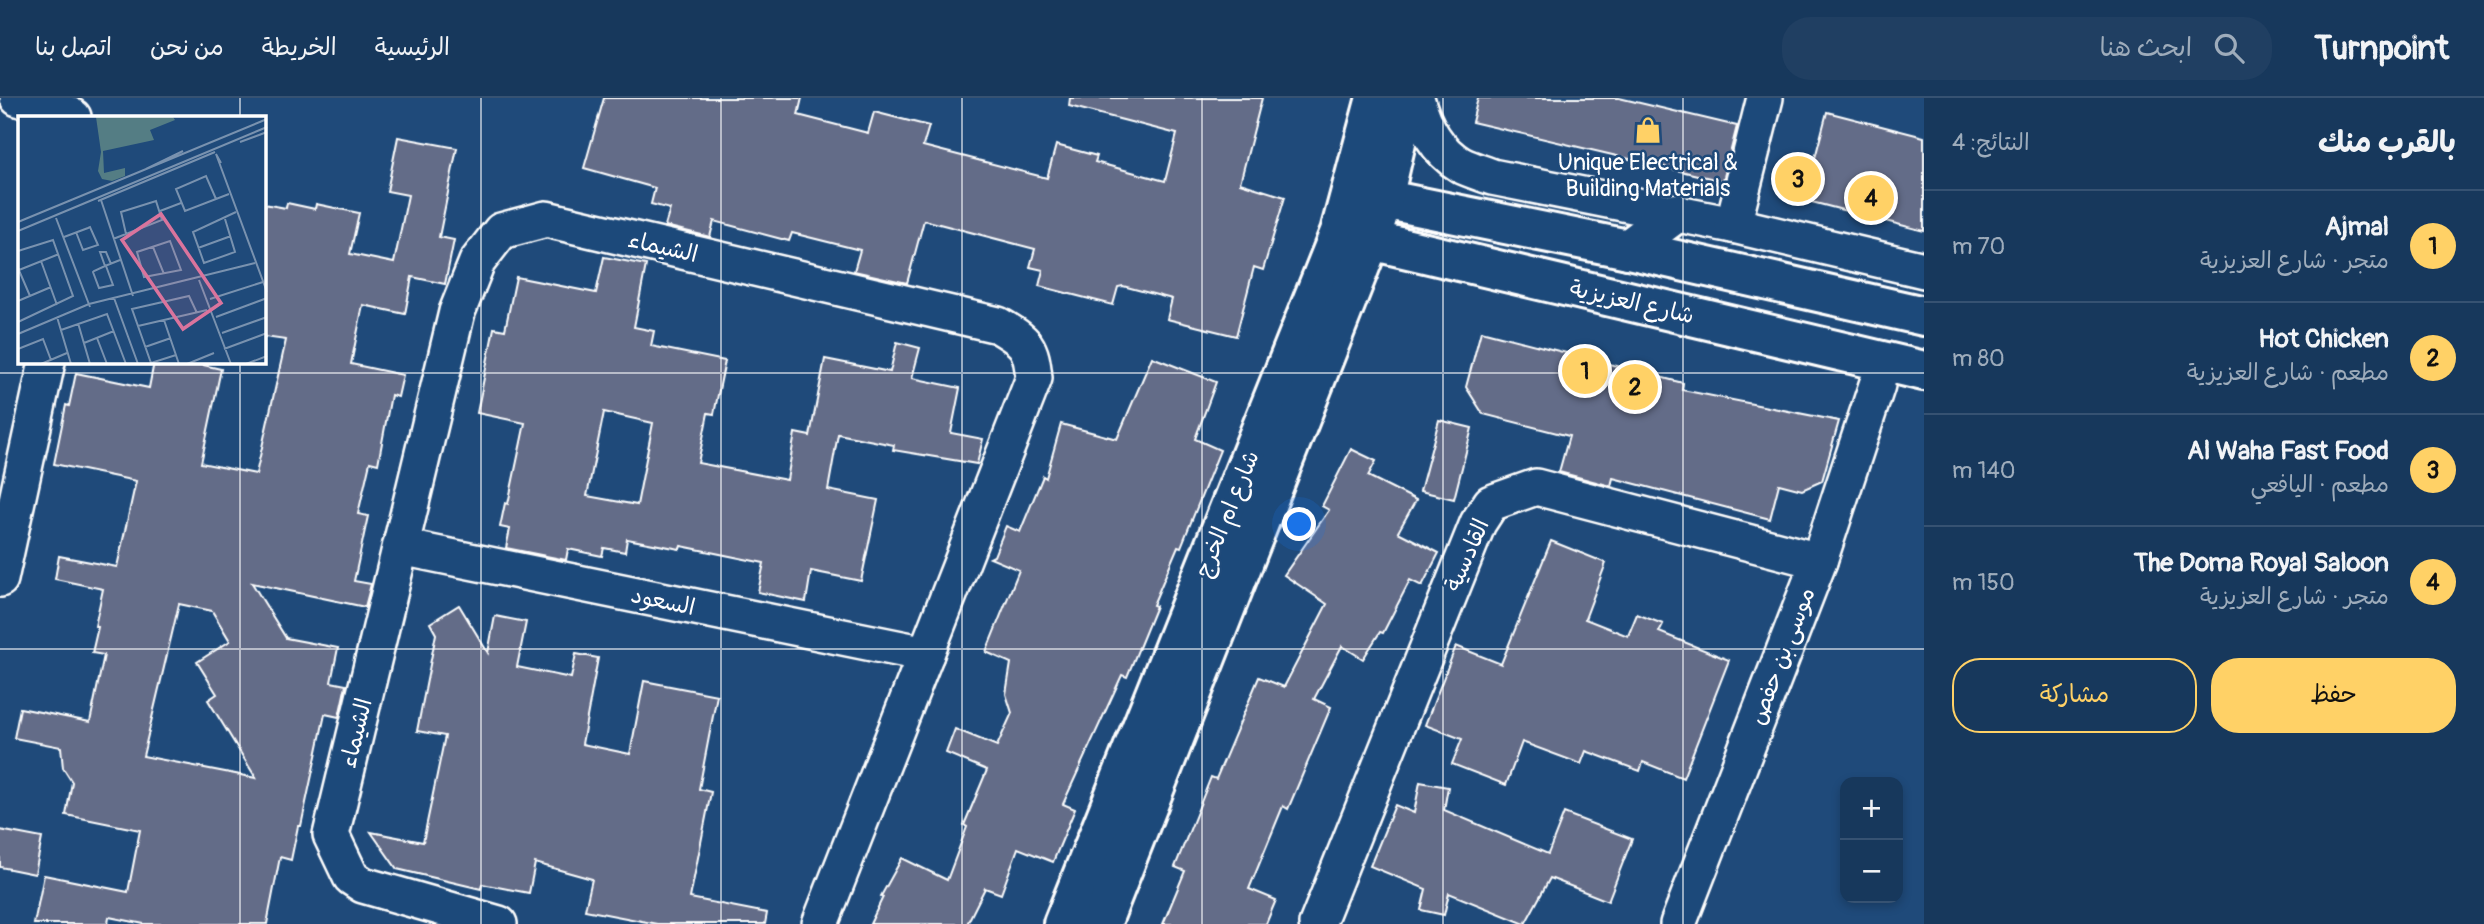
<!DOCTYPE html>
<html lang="ar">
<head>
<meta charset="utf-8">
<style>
  body { margin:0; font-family:Pangolin,"Playpen Sans Arabic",sans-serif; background:#203f62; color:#f1f3f6; direction:rtl }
  .controls { position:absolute; right:21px; bottom:21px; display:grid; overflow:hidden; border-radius:14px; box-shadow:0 4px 10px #0003 }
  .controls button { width:63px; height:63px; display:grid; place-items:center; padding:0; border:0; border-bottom:2px solid #365272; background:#17385c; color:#f1f3f6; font:35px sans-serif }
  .you { position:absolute; left:1300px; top:427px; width:24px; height:24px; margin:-18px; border:5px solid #fff; border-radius:50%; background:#1a73e8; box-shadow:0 0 0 10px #1a73e833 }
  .badge { display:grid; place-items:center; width:46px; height:46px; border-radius:50%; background:#ffd166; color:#111; font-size:23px; font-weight:700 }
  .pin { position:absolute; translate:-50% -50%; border:4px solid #fff; box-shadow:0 2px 7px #0006 }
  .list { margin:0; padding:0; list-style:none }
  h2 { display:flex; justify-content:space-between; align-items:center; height:91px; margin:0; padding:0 28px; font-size:30px }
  h2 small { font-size:23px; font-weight:400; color:#9eacbb }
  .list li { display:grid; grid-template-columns:46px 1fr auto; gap:21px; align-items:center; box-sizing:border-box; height:112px; padding:0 28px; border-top:2px solid #365272 }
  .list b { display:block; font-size:26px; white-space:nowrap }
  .list p { margin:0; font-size:23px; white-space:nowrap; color:#9eacbb }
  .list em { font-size:23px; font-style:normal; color:#9eacbb }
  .actions { display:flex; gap:14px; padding:21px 28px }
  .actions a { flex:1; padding:16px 0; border:2px solid #ffd166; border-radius:28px; text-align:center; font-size:24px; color:#ffd166 }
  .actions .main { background:#ffd166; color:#111 }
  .icon { flex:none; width:38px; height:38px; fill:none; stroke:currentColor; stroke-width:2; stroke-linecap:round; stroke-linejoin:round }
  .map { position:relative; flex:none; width:1924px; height:826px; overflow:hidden; direction:ltr }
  header { display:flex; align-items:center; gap:42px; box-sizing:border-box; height:98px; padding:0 35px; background:#17385c; border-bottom:2px solid #365272 }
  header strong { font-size:33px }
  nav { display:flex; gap:38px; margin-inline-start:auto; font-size:24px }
  .search { width:490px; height:63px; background:#203f62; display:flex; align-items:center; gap:18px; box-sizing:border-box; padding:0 24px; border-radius:28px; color:#9eacbb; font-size:26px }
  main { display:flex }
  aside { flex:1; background:#17385c }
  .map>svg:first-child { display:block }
  .building { fill:#646c88; stroke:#fff; stroke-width:2; fill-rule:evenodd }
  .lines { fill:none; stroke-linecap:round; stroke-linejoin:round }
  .street-casing { stroke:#fff; stroke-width:40 }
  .secondary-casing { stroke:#fff; stroke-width:44 }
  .street { stroke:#1f4a7a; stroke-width:35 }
  .secondary { stroke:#1f4a7a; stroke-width:38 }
  .grid { fill:none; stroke:#fff; stroke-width:2; stroke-opacity:0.55 }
  .labels { text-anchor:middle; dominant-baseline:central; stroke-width:5; stroke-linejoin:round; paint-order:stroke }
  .poi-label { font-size:23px; fill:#fff; stroke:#1f4a7a }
  .street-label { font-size:23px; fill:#fff; stroke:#1f4a7a }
  .inset-road { fill:none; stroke:#7992af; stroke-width:2 }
  .view { fill:#da749d; fill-opacity:0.15; stroke:#da749d; stroke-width:3.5 }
  .inset-edge { fill:none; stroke:#fff; stroke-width:3.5 }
</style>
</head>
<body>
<header>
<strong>Turnpoint</strong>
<div class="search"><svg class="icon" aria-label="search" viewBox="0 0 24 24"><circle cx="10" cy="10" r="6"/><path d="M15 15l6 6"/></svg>ابحث هنا</div>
<nav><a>الرئيسية</a><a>الخريطة</a><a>من نحن</a><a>اتصل بنا</a></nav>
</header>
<main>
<aside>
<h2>بالقرب منك<small>النتائج: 4</small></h2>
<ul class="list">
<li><span class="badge">1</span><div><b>Ajmal</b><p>متجر · شارع العزيزية</p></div><em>70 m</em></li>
<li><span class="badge">2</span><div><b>Hot Chicken</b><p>مطعم · شارع العزيزية</p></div><em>80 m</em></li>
<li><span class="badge">3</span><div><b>Al Waha Fast Food</b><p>مطعم · اليافعي</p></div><em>140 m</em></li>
<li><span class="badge">4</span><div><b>The Doma Royal Saloon</b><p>متجر · شارع العزيزية</p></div><em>150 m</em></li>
</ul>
<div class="actions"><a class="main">حفظ</a><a>مشاركة</a></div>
</aside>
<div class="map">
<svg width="1924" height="826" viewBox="0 0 1924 826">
  <rect width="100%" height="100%" fill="#1f4a7a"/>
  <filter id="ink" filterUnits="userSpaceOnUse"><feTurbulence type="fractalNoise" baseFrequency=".0143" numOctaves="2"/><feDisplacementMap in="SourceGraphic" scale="14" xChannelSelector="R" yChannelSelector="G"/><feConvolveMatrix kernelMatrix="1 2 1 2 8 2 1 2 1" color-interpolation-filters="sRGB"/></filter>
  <g filter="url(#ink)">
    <g class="building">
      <polygon points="604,0 802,0 798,17 868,35 874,14 929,28 923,48 1047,80 1056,47 1097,58 1095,64 1165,83 1177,36 1069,8 1070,0 1262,0 1240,85 1285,99 1263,172 1254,169 1236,238 1167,221 1172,201 1123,188 1118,189 1113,207 1039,188 1043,172 1030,169 1035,151 924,122 907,185 854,173 860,152 792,135 789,143 714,123 710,139 665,128 670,111 651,106 655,90 584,70"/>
      <polygon points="1478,0 1619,0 1737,28 1723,83 1472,24"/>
      <polygon points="1827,14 1924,39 1924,133 1804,102"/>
      <path d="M 398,39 L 457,50 L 439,139 L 454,142 L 445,186 L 412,179 L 405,216 L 363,207 L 351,266 L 403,277 L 398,299 L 391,297 L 378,366 L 370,364 L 358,416 L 368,418 L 354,483 L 371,486 L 365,509 L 252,485 L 286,540 L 338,550 L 331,584 L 346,587 L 339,619 L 325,616 L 301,728 L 298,728 L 291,762 L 280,759 L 267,826 L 144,826 L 109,819 L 108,826 L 34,826 L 44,777 L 128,794 L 140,732 L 66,717 L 72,684 L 63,670 L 61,649 L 14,640 L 20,610 L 90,624 L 104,557 L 92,555 L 98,529 L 95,528 L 103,491 L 55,481 L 59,458 L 117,469 L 136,383 L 54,366 L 66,307 L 69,308 L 76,275 L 149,290 L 154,264 L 190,264 L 221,271 L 201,365 L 256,376 L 286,242 L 264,239 L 264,106 L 286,110 L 287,105 L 315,111 L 316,106 L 359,115 L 350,156 L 394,165 L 408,97 L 387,93 ZM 179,506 L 212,513 L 230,543 L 197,564 L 217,596 L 208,602 L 256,680 L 143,658 Z"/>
      <path d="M 604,159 L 646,167 L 634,229 L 654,233 L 651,248 L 725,263 L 714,316 L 708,315 L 698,365 L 787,382 L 795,335 L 810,338 L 825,261 L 890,274 L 897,244 L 920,250 L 912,280 L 960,290 L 951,335 L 983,341 L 977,366 L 893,352 L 894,347 L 838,336 L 828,392 L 878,402 L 861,483 L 811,473 L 806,504 L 758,494 L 764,465 L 681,448 L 680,451 L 627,441 L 625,454 L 604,450 L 602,458 L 568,451 L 566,462 L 506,450 L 510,431 L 500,429 L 505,405 L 508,406 L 525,325 L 477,315 L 494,230 L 505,232 L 516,179 L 596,195 ZM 604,314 L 653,325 L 637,407 L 587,398 Z"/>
      <polygon points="1481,233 1683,285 1682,292 1839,323 1822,383 1802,392 1779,386 1770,421 1613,380 1611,388 1559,374 1569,338 1483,316 1466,289"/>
      <polygon points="1152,259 1216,284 1195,341 1220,352 1181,449 1178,448 1153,507 1156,508 1127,579 1122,577 1063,706 1075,711 1053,764 1018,750 1001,796 985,790 967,826 870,826 883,799 881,798 902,760 947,782 967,729 964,727 987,672 946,655 955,631 997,648 1012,615 1006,596 1011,565 986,554 1019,472 990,460 994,458 1006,428 1020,434 1043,378 1046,380 1061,326 1117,341"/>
      <polygon points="1439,322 1472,330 1454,401 1420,393"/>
      <polygon points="1351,351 1376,363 1368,378 1416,402 1398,434 1439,455 1422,488 1410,482 1383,535 1380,534 1363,561 1342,548 1314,601 1331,609 1288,711 1283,708 1249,791 1276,802 1266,826 1163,826 1185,773 1175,769 1211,679 1216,681 1259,579 1284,589 1327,506 1284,477 1329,412 1322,408"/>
      <polygon points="1551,443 1606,465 1585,521 1628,538 1637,516 1663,526 1659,534 1729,562 1683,680 1643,664 1640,673 1586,653 1581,666 1522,644 1506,687 1452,666 1462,641 1425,627 1456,548 1501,566"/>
      <polygon points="459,507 488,555 495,518 526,524 517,569 571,580 576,556 598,560 582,646 630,656 644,583 717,597 699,691 711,694 690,800 767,815 765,826 657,826 585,812 592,781 535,765 529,795 482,786 481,791 397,771 371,734 423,744 445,638 417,633 436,536 430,525"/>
      <polygon points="1420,684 1448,689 1444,712 1548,756 1564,715 1632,741 1608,803 1550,780 1525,826 1449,795 1444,817 1421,812 1426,791 1370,768 1395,707 1414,715"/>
      <polygon points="0,732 42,740 35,776 0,769"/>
    </g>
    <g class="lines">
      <defs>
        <g id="street">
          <polyline points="18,0 62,13 73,19"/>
          <path d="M 1416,0 C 1423,26 1437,53 1461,67 C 1471,72 1482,75 1492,79 L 1733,127 L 1924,172"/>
          <polyline points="1733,127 1765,0"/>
          <polyline points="401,449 926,556"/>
          <polyline points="0,481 47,264"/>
          <path d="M 499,826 L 363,787 L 351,779 L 331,737 L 457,214 L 477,164 L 501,133 L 546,121 L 998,227 C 1027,244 1031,248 1034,280 L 820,826"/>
          <polyline points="1317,826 1478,425 1491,405 1536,389 1819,463"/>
          <polyline points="1678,826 1819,463 1877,287"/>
        </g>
        <g id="secondary">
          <polyline points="1358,96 1628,151 1924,218"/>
          <polyline points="1345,136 1924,273"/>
          <polyline points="1628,151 1676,115"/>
          <polyline points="1063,826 1340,134 1376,0"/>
          <polyline points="1101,826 1368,148 1383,101 1406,0"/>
        </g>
      </defs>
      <use href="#street" class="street-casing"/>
      <use href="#secondary" class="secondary-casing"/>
      <use href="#street" class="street"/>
      <use href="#secondary" class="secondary"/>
    </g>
  </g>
  <path class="grid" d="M 240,0 L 240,19M 481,0 L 481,826M 721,0 L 721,826M 962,0 L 962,826M 1202,0 L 1202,826M 1443,0 L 1443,826M 1683,0 L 1683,826M 240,264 L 240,826M 0,275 L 1924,275M 0,551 L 1924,551"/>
  <defs>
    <symbol id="shop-bare" viewBox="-9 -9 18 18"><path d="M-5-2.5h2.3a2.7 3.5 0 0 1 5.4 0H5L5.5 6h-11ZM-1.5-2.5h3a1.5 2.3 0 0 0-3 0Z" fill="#ffd166" stroke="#1f4a7a" stroke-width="2.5" paint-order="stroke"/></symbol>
  </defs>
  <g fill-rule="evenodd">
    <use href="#shop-bare" x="1629" y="13" width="38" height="38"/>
  </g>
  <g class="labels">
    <g class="poi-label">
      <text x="1648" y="64">Unique Electrical &amp;<tspan x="1648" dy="26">Building Materials</tspan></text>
    </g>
    <g class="street-label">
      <text transform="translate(663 149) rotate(13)">الشيماء</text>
      <text transform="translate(1632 204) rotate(13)">شارع العزيزية</text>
      <text transform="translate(1227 416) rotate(-68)">شارع ام الخرج</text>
      <text transform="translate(1467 457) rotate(-66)">القادسية</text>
      <text transform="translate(663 503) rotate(12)">السعود</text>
      <text transform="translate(1782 558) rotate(-69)">موسى بن حفص</text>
      <text transform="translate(356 635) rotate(-76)">الشيماء</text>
    </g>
  </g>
  <g transform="translate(18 18)">
    <rect width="248" height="248" fill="#1f4a7a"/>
    <path d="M 78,1 L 155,1 L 157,4 L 132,14 L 136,24 L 85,35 L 86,57 L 107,52 L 107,60 L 94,65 L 84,63 L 80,55 L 83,36 Z" fill="#547d84"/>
    <path class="inset-road" d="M 222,26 L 249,16M 203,47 L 198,38 L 249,176M 128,53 L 165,35M 198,83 L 188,60 L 158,73 L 167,95 L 211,78M 83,84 L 115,180M 80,85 L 197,36M 142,95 L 163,87M 38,102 L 72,191M 207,103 L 217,136 L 186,147 L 175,116 L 218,96M 0,106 L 249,3M 0,115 L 249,11M 46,121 L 70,112 L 72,111 L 80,129 L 65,134 L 58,116M 95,123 L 108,118 L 144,104 L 138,85 L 103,96 L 108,118M 152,125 L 163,154 L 126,161 L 119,136 ZM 135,131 L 146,158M 180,132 L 213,120M 0,135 L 35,124 L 55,180 L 0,206M 23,145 L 39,189M 87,150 L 82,136 L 88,136 L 93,148M 88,150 L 95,169 L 81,172 L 75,156 L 76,155 L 87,150 L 102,144M 0,152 L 12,180M 1,154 L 41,138M 181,164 L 213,248M 96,182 L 120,248M 192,183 L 245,166M 0,185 L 33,171M 39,201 L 53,248M 198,201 L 249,182M 146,204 L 161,248M 60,207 L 72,248M 120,210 L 189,194M 43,214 L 89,198 L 108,248M 204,217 L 249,201M 0,218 L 71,188 L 237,147M 79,222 L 89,248M 66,227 L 96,215M 127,231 L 153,222M 0,233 L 25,223 L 33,244M 206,233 L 249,217M 158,239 L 133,247 L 114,193 L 171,180 L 179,197M 23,248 L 49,237M 169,248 L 196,237M 228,248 L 249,240"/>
    <path class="view" d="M 143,98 L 203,187 L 165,213 L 104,124 Z"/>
    <rect width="248" height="248" class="inset-edge"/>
  </g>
</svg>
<div class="controls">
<button>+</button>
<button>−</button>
</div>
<div class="you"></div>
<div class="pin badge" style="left:1585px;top:273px">1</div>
<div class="pin badge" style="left:1635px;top:289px">2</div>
<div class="pin badge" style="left:1798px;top:81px">3</div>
<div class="pin badge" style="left:1871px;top:100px">4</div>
</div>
</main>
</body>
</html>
